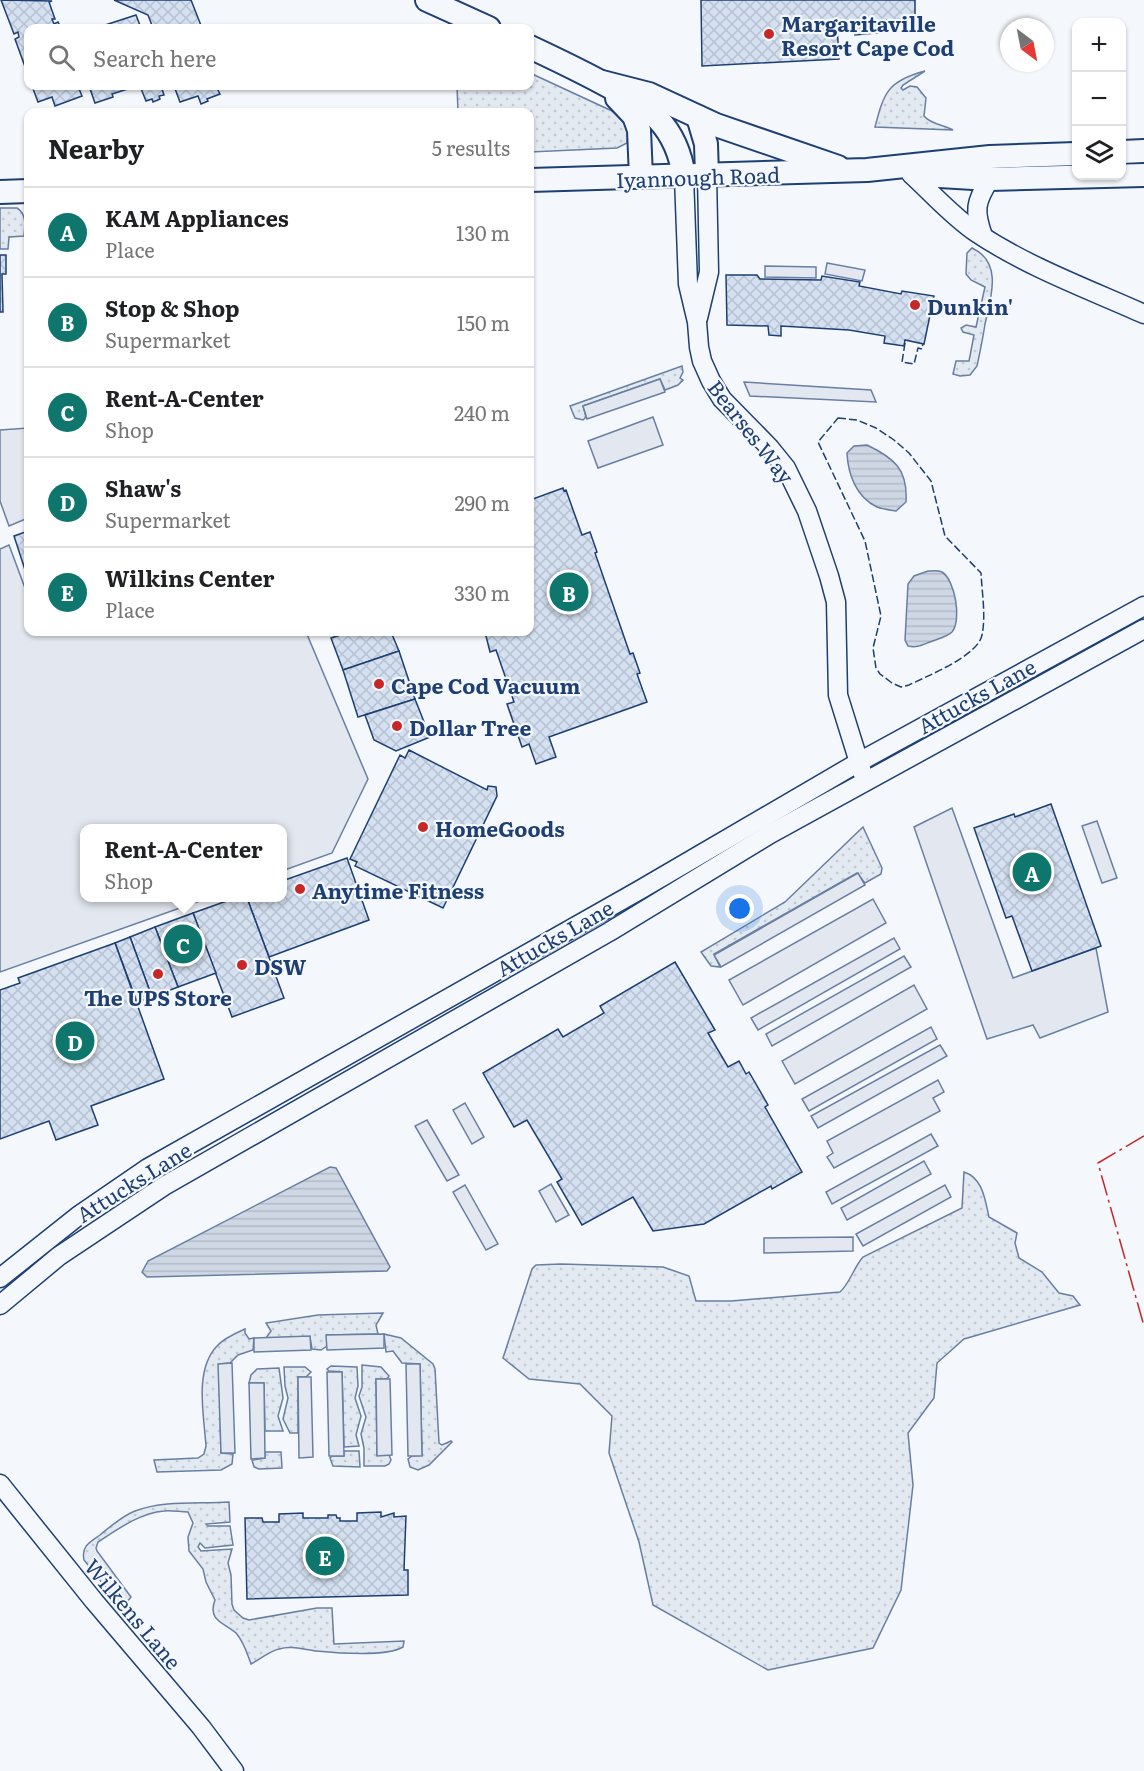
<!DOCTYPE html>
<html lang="en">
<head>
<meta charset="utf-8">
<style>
  body { margin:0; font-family:Literata,serif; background:#f2f2f2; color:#202124 }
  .controls { position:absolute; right:18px; top:18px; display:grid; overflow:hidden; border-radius:12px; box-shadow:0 2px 4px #0004 }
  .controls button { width:54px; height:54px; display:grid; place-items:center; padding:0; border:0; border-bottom:2px solid #e0e0e0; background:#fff; color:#202124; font:30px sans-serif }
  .compass { position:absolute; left:1000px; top:18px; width:54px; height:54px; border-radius:50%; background:#fff; box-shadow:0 2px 4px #0004; rotate:148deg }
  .you { position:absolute; left:740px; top:909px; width:21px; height:21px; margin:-15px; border:4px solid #fff; border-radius:50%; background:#1a73e8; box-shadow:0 0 0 9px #1a73e833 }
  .badge { display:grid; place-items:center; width:39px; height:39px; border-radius:50%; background:#0f766e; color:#fff; font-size:20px; font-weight:700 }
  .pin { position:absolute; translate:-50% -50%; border:3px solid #fff; box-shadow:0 2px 6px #0006 }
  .popup { position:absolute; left:80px; top:824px; width:207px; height:78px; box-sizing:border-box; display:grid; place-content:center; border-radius:12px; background:#fff; filter:drop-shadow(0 2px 4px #0005); font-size:20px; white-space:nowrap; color:#757577 }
  .popup b { font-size:22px; color:#202124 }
  .popup::after { content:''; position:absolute; left:50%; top:100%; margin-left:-12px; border:12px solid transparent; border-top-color:#fff }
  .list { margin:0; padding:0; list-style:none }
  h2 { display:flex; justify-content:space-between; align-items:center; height:78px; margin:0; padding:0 24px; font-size:26px }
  h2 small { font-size:20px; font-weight:400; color:#757577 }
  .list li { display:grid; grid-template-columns:39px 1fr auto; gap:18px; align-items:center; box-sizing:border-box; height:90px; padding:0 24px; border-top:2px solid #e0e0e0 }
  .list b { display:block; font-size:22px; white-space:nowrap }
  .list p { margin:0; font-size:20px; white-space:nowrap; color:#757577 }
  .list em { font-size:20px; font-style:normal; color:#757577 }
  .icon { flex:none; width:33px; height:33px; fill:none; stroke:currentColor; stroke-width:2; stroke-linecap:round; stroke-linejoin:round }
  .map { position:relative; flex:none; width:1144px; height:1771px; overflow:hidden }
  .search { position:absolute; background:#fff; box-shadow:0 2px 4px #0004; left:24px; top:24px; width:510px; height:66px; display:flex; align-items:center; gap:15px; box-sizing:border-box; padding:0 21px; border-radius:12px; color:#757577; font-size:22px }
  .panel { position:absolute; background:#fff; box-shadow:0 2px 4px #0004; left:24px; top:108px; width:510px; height:528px; border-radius:12px }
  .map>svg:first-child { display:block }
  .grass { fill:url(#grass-dots); stroke:#687fa3; stroke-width:1.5 }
  .parking { fill:#e3e8f0; stroke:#687fa3; stroke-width:1.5 }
  .water { fill:url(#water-rules); stroke:#687fa3; stroke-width:1.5 }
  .building { fill:url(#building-cross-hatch); stroke:#1d3f73; stroke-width:1.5 }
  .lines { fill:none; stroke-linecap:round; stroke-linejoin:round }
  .minor-casing { stroke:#1d3f73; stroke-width:21 }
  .major-casing { stroke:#1d3f73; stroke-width:26 }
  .minor { stroke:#f4f7fb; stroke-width:18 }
  .major { stroke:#f4f7fb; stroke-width:22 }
  .fence { stroke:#1d3f73; stroke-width:1.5; stroke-dasharray:8 3; stroke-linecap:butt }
  .power { stroke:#c62828; stroke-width:1.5; stroke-dasharray:21 4.5 3 4.5; stroke-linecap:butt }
  .poi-dot { fill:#c62828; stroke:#f4f7fb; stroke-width:2 }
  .labels { text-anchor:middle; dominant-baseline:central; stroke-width:4.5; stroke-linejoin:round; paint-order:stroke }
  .poi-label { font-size:21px; font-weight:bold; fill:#1d3f73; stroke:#f4f7fb; text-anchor:start }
  .street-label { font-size:21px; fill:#1d3f73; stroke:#f4f7fb }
</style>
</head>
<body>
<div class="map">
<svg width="1144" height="1771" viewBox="0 0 1144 1771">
  <defs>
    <pattern id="grass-dots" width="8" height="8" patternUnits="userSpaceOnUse" patternTransform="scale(1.5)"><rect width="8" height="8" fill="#e3e9f0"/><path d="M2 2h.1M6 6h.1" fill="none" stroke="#c2c9d1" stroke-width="1.8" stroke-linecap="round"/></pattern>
    <pattern id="water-rules" width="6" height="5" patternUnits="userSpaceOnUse" patternTransform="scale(1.5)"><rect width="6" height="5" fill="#cfd7e4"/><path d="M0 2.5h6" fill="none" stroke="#b1bac7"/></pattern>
    <pattern id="building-cross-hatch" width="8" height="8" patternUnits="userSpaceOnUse" patternTransform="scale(1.5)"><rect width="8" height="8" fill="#d5e0f0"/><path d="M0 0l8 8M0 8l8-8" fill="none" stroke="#b6c1d1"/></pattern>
  </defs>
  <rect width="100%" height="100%" fill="#f4f7fb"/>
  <g class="grass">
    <path d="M 925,71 L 903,85 L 901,88 L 903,90 L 910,86 L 917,87 L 926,98 L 924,116 C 930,124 944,125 953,130 L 875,127 C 884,92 888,81 925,71 Z"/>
    <polygon points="530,73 612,111 623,121 628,130 627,143 617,148 530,152 530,112 458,112 457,86 530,86"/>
    <path d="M 17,208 C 27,214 25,226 24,236 L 9,237 L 8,249 L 0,249 L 0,208 Z"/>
    <path d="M 972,248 C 1003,262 991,298 985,324 C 983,338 980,352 977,366 L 970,375 L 960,376 L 953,374 L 956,361 L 969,361 L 974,335 L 963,332 L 961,328 L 966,325 L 976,327 L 985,287 L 971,280 L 966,274 L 967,253 Z"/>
    <polygon points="682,366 683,372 680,378 683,380 678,385 665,390 660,379 583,406 586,417 583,420 575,418 570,406"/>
    <polygon points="863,827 882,868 881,874 865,883 857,873 714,954 720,967 711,966 701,952 785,902"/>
    <path d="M 964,1172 C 983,1178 985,1200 989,1217 L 1017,1233 L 1015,1243 L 1019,1258 L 1042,1272 L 1059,1293 L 1073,1296 L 1080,1305 L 964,1339 L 937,1363 L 934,1398 L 908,1433 L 913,1485 L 901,1590 L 873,1648 L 768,1670 L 653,1605 L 639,1542 L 609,1453 L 612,1416 L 580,1384 L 529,1379 L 503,1358 L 532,1269 L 536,1265 L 561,1264 L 663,1267 L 689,1276 L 696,1301 L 731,1301 L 840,1292 C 850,1283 854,1267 863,1257 L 962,1208 Z"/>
    <polygon points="383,1313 376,1325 378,1334 327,1335 327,1346 321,1350 312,1349 310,1337 266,1338 271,1331 266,1323 318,1315"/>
    <path d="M 245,1329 L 245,1333 L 249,1339 L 254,1338 L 253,1350 L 238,1355 L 230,1363 L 219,1364 L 221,1453 L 233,1454 L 232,1464 L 221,1470 L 157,1472 L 154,1460 L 198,1458 L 204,1454 L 206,1446 C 204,1415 194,1370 217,1346 C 224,1338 236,1333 245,1329 Z"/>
    <polygon points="384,1334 401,1338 433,1364 435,1369 439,1443 442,1445 451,1441 452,1442 429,1465 418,1470 410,1467 408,1459 412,1456 422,1455 420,1364 402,1363 393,1351 386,1352"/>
    <polygon points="362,1365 381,1367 389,1376 387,1379 376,1379 377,1455 389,1455 391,1460 389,1464 385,1466 364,1466 364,1448 361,1434 366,1417 359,1396 362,1387"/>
    <polygon points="331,1366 357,1367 358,1386 355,1398 361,1416 356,1435 359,1446 344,1447 342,1372 329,1371 327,1369"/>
    <polygon points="284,1367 305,1367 311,1372 306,1377 298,1377 298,1433 290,1433 283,1419 288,1398 285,1386"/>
    <polygon points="279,1368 283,1398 278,1416 283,1431 265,1431 264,1383 249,1383 251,1375 257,1369"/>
    <polygon points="344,1451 359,1451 360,1467 333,1466 330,1458 332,1456 344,1456"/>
    <polygon points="265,1452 281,1452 282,1468 259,1469 254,1467 252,1460 265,1458"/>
    <path d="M 229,1502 L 230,1522 L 206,1524 L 208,1526 L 230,1526 L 233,1545 L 205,1548 L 200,1543 L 198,1547 L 201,1551 L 232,1549 L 228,1563 L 231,1575 L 232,1604 L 234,1610 L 243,1618 L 249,1620 L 317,1608 L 332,1608 L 334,1644 L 404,1641 L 403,1647 C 386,1657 337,1653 316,1651 C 304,1650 292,1645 279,1649 C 270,1651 260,1659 251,1664 C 247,1653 244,1642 236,1633 C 225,1623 207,1621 215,1600 L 206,1582 L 203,1569 L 189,1551 L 188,1537 L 193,1523 L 188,1512 C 180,1512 172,1510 164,1511 C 140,1513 118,1529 98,1542 L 96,1548 L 97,1551 L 131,1597 L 122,1608 L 84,1560 C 81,1546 90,1542 100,1535 C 111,1526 122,1516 135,1511 C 164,1500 198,1504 229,1502 Z"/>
  </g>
  <g class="parking">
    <polygon points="827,263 865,270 862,281 825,274"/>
    <polygon points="765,266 816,267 816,278 765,277"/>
    <polygon points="660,379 665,392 587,419 583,406"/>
    <polygon points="744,382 871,390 876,402 750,396"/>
    <polygon points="653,417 663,445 598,468 588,441"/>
    <polygon points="28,428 28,518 9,526 0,501 0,430"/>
    <polygon points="9,545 25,588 28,587 28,632 306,632 368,779 332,853 282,871 282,828 84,828 84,898 208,898 0,972 0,549"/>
    <polygon points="952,808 1013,978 1096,948 1108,1012 1040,1038 1033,1025 987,1039 914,827"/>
    <polygon points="1097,821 1117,878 1102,883 1082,826"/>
    <polygon points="858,873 865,885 721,967 714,955"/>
    <polygon points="873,899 886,923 743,1005 729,980"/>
    <polygon points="894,938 900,949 758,1030 751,1018"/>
    <polygon points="904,956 911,967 772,1046 766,1034"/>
    <polygon points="914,985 927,1009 795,1084 782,1061"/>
    <polygon points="931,1027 937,1039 809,1111 802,1099"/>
    <polygon points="940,1045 947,1056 818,1128 811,1116"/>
    <polygon points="938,1080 944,1092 933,1098 940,1111 834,1168 827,1157 833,1153 827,1141"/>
    <polygon points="465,1103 484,1137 472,1144 453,1110"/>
    <polygon points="427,1120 459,1175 447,1181 415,1126"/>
    <polygon points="931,1134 938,1146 832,1204 826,1192"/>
    <polygon points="924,1161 931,1174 847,1220 841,1208"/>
    <polygon points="551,1184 569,1215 556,1222 539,1191"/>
    <polygon points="465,1185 498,1244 486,1250 453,1192"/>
    <polygon points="945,1185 951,1197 863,1246 856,1234"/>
    <polygon points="853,1237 853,1251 764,1253 764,1238"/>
    <polygon points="384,1334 384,1348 327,1350 326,1335"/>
    <polygon points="310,1336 311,1350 254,1352 254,1338"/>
    <polygon points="232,1363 235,1453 221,1453 218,1364"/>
    <polygon points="420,1364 422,1456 408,1456 406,1364"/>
    <polygon points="327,1372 342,1372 344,1456 329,1456"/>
    <polygon points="298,1377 311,1377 313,1457 299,1458"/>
    <polygon points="376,1379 390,1379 392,1455 377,1456"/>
    <polygon points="249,1383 264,1383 265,1458 251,1459"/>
  </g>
  <g class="water">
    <path d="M 867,445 C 894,458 908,469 906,502 L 896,511 C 890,510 882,509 877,507 C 856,497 848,474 847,453 L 854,446 Z"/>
    <path d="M 928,571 C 932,571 938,570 942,572 C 955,580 962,620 952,632 C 947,637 937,639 930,642 C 922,645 917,648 908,646 L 905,640 L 908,584 L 914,576 Z"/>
    <polygon points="330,1167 336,1168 390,1267 387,1271 147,1277 142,1272 148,1261"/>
  </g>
  <g class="building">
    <polygon points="1,0 52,1 49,2 55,19 52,19 54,24 58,22 61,28 28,28 28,75 15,39 19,37 18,32 14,34"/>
    <polygon points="114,0 191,0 202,28 153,28 148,15"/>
    <polygon points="701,0 915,0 915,19 885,20 886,32 855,35 855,24 837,25 839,59 702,66"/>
    <polygon points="136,15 141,28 96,28"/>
    <polygon points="32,86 78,86 82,96 55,106 52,97 38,102"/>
    <polygon points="89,86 137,86 112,94 113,97 95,103"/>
    <polygon points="140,86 161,86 164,95 159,96 160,99 153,102 152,99 146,101"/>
    <polygon points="174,86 223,86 217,88 220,94 207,99 208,101 201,104 198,96 180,102"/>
    <polygon points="0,255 6,255 6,274 2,274 3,312 0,312"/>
    <polygon points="726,275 757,275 760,279 821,280 822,276 860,282 859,286 901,294 902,291 934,296 924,344 905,340 904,346 884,343 885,336 849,330 781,326 781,336 769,335 768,326 727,325"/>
    <polygon points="563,488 564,491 566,490 582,535 590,532 597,552 595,553 630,654 633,653 640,673 637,674 647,702 549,737 556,757 536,764 529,744 522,747 507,704 514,702 496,650 490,652 485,632 530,632 530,500"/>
    <polygon points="28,531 28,579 14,536"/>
    <polygon points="350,632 391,632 399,651 343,670 331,638"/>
    <polygon points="399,651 415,699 358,717 343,670"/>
    <polygon points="415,699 430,737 396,751 374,740 365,715"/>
    <polygon points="409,750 487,790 488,786 496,787 497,796 443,908 355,866 357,862 350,859 400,755 405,758"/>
    <polygon points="1051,804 1101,946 1032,971 1012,916 1006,918 974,828 1014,814 1015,817"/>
    <polygon points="347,858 369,920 269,957 247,898 282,898 282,881"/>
    <polygon points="235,898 247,898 284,998 232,1017 193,913"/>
    <polygon points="193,913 216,973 178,987 155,927"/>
    <polygon points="155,927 178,987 152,997 130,937"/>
    <polygon points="130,937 152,997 137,1002 115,943"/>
    <polygon points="115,943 164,1079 91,1106 98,1125 56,1140 49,1121 0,1139 0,990 20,983 18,978"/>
    <polygon points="675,962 715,1030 708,1033 728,1067 739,1061 746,1074 749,1072 768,1105 765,1107 802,1172 772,1189 771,1186 704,1224 653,1231 633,1197 582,1225 557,1182 562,1179 527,1120 514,1127 483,1073 558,1029 563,1037 604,1013 600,1006"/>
    <polygon points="381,1512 381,1517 394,1513 394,1517 406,1516 404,1570 408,1570 408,1595 247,1599 245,1518 262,1518 263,1522 279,1522 279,1514 303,1513 303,1518 328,1518 328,1515 336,1515 337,1518 340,1518 340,1521 357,1521 357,1513"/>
  </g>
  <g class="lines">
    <defs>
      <g id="minor">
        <path d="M 911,174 C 932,193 953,217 977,233 C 1028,267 1088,289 1144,314"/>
        <polyline points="684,177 688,284 697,322 699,347 702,361 711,381 722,399 769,447 786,468 807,511 829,576 836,602 838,695 862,772"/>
        <path d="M 983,236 C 974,211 975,202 990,179"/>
        <polyline points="698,318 709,272 707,175"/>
        <polyline points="0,1278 78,1216 148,1168 638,891 859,762 1144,606"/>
        <polyline points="0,1305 59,1256 164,1186 609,932 770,834 1144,629"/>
        <polyline points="0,1484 94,1601 201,1727 234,1771"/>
      </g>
      <g id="major">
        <polyline points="427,0 489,28"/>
        <path d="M 530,47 C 562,62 594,77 624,95 C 636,102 648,109 658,119 C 673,135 681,155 684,177"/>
        <polyline points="602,82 649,94 716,125 838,167"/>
        <polyline points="617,98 634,116 639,130 641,177"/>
        <polyline points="698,117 706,144 707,175"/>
        <polyline points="1122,152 1144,151"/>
        <polyline points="923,175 990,179 1144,175"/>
        <polyline points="530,180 867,170 990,157 1076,154"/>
        <polyline points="0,192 28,191"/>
      </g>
    </defs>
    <use href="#minor" class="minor-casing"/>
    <use href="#major" class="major-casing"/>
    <use href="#minor" class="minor"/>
    <use href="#major" class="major"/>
    <g class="fence">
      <polyline points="905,343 902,362 914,364 918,348 922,349 923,343"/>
      <path d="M 838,418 L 857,420 L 876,428 L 894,440 L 909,453 L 931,481 L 945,536 L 981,573 C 982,593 986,616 982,635 C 978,656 927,676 909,685 L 901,687 L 892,683 L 880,674 L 876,668 L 873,648 L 881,616 L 865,541 L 818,442 Z"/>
    </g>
    <polyline class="power" points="1144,1136 1098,1163 1144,1326"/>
  </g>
  <g class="poi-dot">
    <circle cx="769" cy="34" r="6"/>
    <circle cx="915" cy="305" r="6"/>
    <circle cx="379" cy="684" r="6"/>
    <circle cx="397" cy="726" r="6"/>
    <circle cx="423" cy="827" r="6"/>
    <circle cx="300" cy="889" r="6"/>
    <circle cx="242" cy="965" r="6"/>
    <circle cx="158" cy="974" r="6"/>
  </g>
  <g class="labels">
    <g class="poi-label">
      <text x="781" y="22">Margaritaville<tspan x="781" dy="24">Resort Cape Cod</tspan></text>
      <text x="927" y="305">Dunkin'</text>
      <text x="391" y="684">Cape Cod Vacuum</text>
      <text x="409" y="726">Dollar Tree</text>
      <text x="435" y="827">HomeGoods</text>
      <text x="312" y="889">Anytime Fitness</text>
      <text x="254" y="965">DSW</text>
      <text x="158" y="996" text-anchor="middle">The UPS Store</text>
    </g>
    <g class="street-label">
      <text transform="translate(698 176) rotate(-2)">Iyannough Road</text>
      <text transform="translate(752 431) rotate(52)">Bearses Way</text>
      <text transform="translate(976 695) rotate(-29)">Attucks Lane</text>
      <text transform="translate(554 937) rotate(-30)">Attucks Lane</text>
      <text transform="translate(133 1181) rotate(-32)">Attucks Lane</text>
      <text transform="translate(134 1613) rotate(50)">Wilkens Lane</text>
    </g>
  </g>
</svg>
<div class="controls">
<button>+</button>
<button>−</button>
<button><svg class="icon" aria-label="layers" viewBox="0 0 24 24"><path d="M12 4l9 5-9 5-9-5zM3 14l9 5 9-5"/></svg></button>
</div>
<svg class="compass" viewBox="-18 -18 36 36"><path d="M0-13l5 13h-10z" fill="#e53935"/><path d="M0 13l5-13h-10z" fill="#757577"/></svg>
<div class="you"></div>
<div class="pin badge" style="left:1032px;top:872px">A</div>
<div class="pin badge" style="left:569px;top:592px">B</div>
<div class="pin badge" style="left:183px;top:944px">C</div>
<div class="popup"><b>Rent-A-Center</b>Shop</div>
<div class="pin badge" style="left:75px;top:1041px">D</div>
<div class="pin badge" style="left:325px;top:1556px">E</div>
<div class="search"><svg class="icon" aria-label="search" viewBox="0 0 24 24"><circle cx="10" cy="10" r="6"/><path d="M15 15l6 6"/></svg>Search here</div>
<section class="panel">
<h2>Nearby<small>5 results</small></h2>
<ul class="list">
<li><span class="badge">A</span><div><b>KAM Appliances</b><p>Place</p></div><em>130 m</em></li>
<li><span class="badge">B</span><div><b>Stop &amp; Shop</b><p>Supermarket</p></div><em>150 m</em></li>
<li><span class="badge">C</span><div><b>Rent-A-Center</b><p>Shop</p></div><em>240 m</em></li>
<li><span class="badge">D</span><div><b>Shaw's</b><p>Supermarket</p></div><em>290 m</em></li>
<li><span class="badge">E</span><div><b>Wilkins Center</b><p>Place</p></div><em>330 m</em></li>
</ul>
</section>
</div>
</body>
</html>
